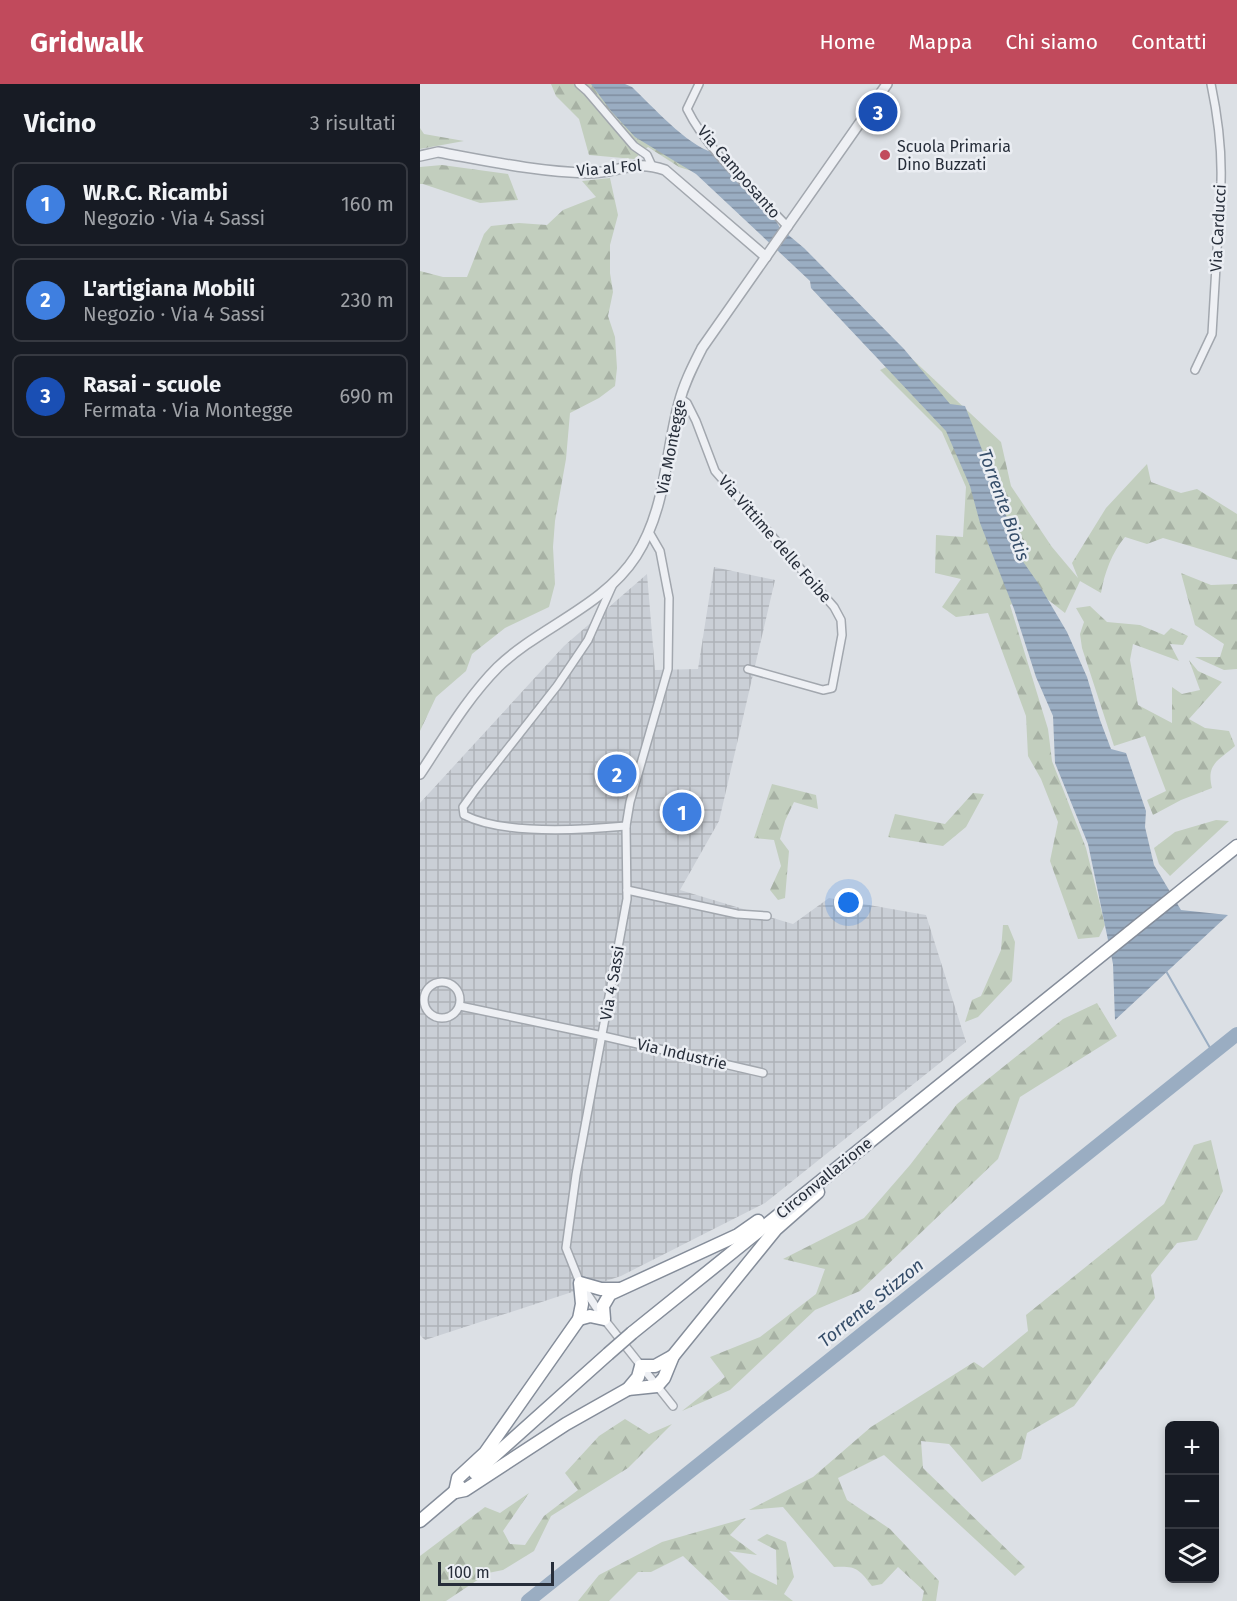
<!DOCTYPE html>
<html lang="it">
<head>
<meta charset="utf-8">
<style>
  body { margin:0; font-family:"Fira Sans",sans-serif; background:#242831; color:#f1f3f6 }
  .controls { position:absolute; right:18px; bottom:18px; display:grid; overflow:hidden; border-radius:9px; box-shadow:0 3px 9px #0003 }
  .controls button { width:54px; height:54px; display:grid; place-items:center; padding:0; border:0; border-bottom:2px solid #363941; background:#171b24; color:#f1f3f6; font:30px sans-serif }
  .scale { position:absolute; left:18px; bottom:15px; width:116px; box-sizing:border-box; padding-left:6px; border:3px solid #272e3a; border-top:0; font-size:16px; line-height:21px; white-space:nowrap; color:#272e3a; -webkit-text-stroke:4px #ebeef3; paint-order:stroke }
  .you { position:absolute; left:429px; top:819px; width:21px; height:21px; margin:-15px; border:4px solid #fff; border-radius:50%; background:#1a73e8; box-shadow:0 0 0 9px #1a73e833 }
  .badge { display:grid; place-items:center; width:39px; height:39px; border-radius:50%; background:#c14a5c; color:#fff; font-size:20px; font-weight:700 }
  .pin { position:absolute; translate:-50% -50%; border:3px solid #fff; box-shadow:0 2px 6px #0006 }
  .list { margin:0; padding:0; list-style:none }
  h2 { display:flex; justify-content:space-between; align-items:center; height:78px; margin:0; padding:0 24px; font-size:26px }
  h2 small { font-size:20px; font-weight:400; color:#9ea1a6 }
  .list li { display:grid; grid-template-columns:39px 1fr auto; gap:18px; align-items:center; box-sizing:border-box; height:84px; margin:0 12px 12px; padding:0 12px; border:2px solid #363941; border-radius:9px }
  .list b { display:block; font-size:22px; white-space:nowrap }
  .list p { margin:0; font-size:20px; white-space:nowrap; color:#9ea1a6 }
  .list em { font-size:20px; font-style:normal; color:#9ea1a6 }
  .icon { flex:none; width:33px; height:33px; fill:none; stroke:currentColor; stroke-width:2; stroke-linecap:round; stroke-linejoin:round }
  .map { position:relative; flex:none; width:817px; height:1517px; overflow:hidden }
  header { display:flex; align-items:center; gap:36px; box-sizing:border-box; height:84px; padding:0 30px; background:#c14a5c; color:#fff }
  header strong { font-size:28px }
  nav { display:flex; gap:33px; margin-inline-start:auto; font-size:21px }
  main { display:flex }
  aside { flex:1; background:#171b24 }
  .map>svg:first-child { display:block }
  .industrial { fill:url(#industrial-grid) }
  .forest { fill:url(#forest-firs) }
  .water { fill:url(#water-rules) }
  .lines { fill:none; stroke-linecap:round; stroke-linejoin:round }
  .stream { stroke:#9aadc2; stroke-width:2 }
  .river { stroke:#9aadc2; stroke-width:14 }
  .minor-casing { stroke:#a2a7ae; stroke-width:10 }
  .tertiary-casing { stroke:#a2a7ae; stroke-width:12 }
  .trunk-casing { stroke:#858d9a; stroke-width:15 }
  .minor { stroke:#eef0f4; stroke-width:7 }
  .tertiary { stroke:#eef0f4; stroke-width:9 }
  .trunk { stroke:#fff; stroke-width:12 }
  .trunk-bridge-casing { stroke:#858d9a; stroke-width:15; stroke-linecap:butt }
  .trunk-bridge { stroke:#fff; stroke-width:12 }
  .poi-dot { fill:#c14a5c; stroke:#ebeef3; stroke-width:2 }
  .labels { text-anchor:middle; dominant-baseline:central; stroke-width:5; stroke-linejoin:round; paint-order:stroke }
  .poi-label { font-size:16px; fill:#272e3a; stroke:#ebeef3; text-anchor:start }
  .street-label { font-size:16px; fill:#272e3a; stroke:#ebeef3 }
  .water-label { font-size:18px; font-style:italic; fill:#354d69; stroke:#ebeef3 }
</style>
</head>
<body>
<header>
<strong>Gridwalk</strong>
<nav><a>Home</a><a>Mappa</a><a>Chi siamo</a><a>Contatti</a></nav>
</header>
<main>
<aside>
<h2>Vicino<small>3 risultati</small></h2>
<ul class="list">
<li><span class="badge" style="background:#3f7fe0">1</span><div><b>W.R.C. Ricambi</b><p>Negozio · Via 4 Sassi</p></div><em>160 m</em></li>
<li><span class="badge" style="background:#3f7fe0">2</span><div><b>L'artigiana Mobili</b><p>Negozio · Via 4 Sassi</p></div><em>230 m</em></li>
<li><span class="badge" style="background:#1a4fb4">3</span><div><b>Rasai - scuole</b><p>Fermata · Via Montegge</p></div><em>690 m</em></li>
</ul>
</aside>
<div class="map">
<svg width="817" height="1517" viewBox="0 0 817 1517">
  <defs>
    <pattern id="industrial-grid" width="8" height="8" patternUnits="userSpaceOnUse" patternTransform="scale(1.5)"><rect width="8" height="8" fill="#cacfd6"/><path d="M0 4h8M4 0v8" fill="none" stroke="#aeb2b8"/></pattern>
    <pattern id="forest-firs" width="22" height="20" patternUnits="userSpaceOnUse" patternTransform="scale(1.5)"><rect width="22" height="20" fill="#c2cebe"/><path d="M5 1l3.5 6h-7zM16 11l3.5 6h-7z" fill="#a7b1a4"/></pattern>
    <pattern id="water-rules" width="6" height="5" patternUnits="userSpaceOnUse" patternTransform="scale(1.5)"><rect width="6" height="5" fill="#9aadc2"/><path d="M0 2.5h6" fill="none" stroke="#7e8d9f"/></pattern>
  </defs>
  <rect width="100%" height="100%" fill="#dce0e5"/>
  <polygon class="industrial" points="294,483 355,496 299,737 260,806 373,840 409,814 506,831 546,958 345,1119 201,1192 5,1256 0,1251 0,719 144,562 227,490 235,586 278,585"/>
  <g class="forest">
    <polygon points="131,0 200,0 281,90 259,83 228,63 214,75 169,71 159,35 136,12"/>
    <polygon points="0,44 4,50 44,57 0,65"/>
    <polygon points="22,81 88,90 98,116 60,119 3,100 0,100 0,83"/>
    <polygon points="190,94 198,131 190,161 190,189 193,208 188,232 195,253 197,284 195,302 179,314 150,329 146,375 135,437 133,463 135,500 129,523 85,544 52,570 46,587 16,613 0,647 0,187 23,193 47,193 64,150 71,142 99,139 127,141 143,126 176,113 162,97"/>
    <path d="M 489,272 L 581,358 L 591,402 L 632,463 L 658,494 L 652,479 L 686,424 L 727,380 L 731,398 L 761,409 L 777,405 L 817,430 L 817,476 L 743,454 L 727,460 L 705,453 C 692,468 684,490 681,509 L 660,497 L 645,529 L 618,508 L 590,521 L 628,645 L 632,677 L 666,764 L 685,841 L 679,853 L 658,855 L 630,777 L 638,738 L 621,695 L 608,672 L 606,632 L 568,529 L 536,533 L 522,523 L 541,495 L 515,489 L 516,451 L 543,453 L 546,403 L 522,348 L 460,286 Z"/>
    <polygon points="761,489 791,501 817,500 817,585 804,586 775,573 800,573 804,560 775,541"/>
    <path d="M 670,522 L 687,538 L 720,541 L 744,551 L 751,544 L 768,552 L 763,561 L 750,560 L 759,577 L 713,560 L 710,576 L 718,621 L 752,639 L 752,603 L 762,610 L 780,606 L 769,576 L 778,587 L 802,598 L 769,635 L 785,644 L 809,647 L 815,662 C 798,677 786,680 792,704 L 761,716 L 733,731 L 727,716 L 746,707 L 725,652 L 694,662 L 662,564 L 660,550 L 664,538 L 656,524 Z"/>
    <polygon points="352,700 396,711 398,725 374,718 365,737 360,755 369,767 365,814 358,816 350,806 361,782 354,756 334,754"/>
    <polygon points="553,709 564,710 546,743 523,762 468,753 475,730 525,740"/>
    <polygon points="796,736 809,737 750,792 739,780 734,764 755,748"/>
    <polygon points="583,841 588,841 595,858 592,897 558,933 545,938 552,916 561,912 581,866"/>
    <polygon points="677,919 697,952 600,1013 578,1075 440,1207 395,1226 310,1306 262,1327 305,1293 290,1273 340,1253 396,1210 405,1185 363,1175 444,1134 490,1081 537,1020 643,935"/>
    <path d="M 791,1056 L 803,1107 L 777,1156 L 757,1159 L 731,1191 L 735,1214 L 654,1322 L 607,1349 L 601,1375 L 562,1398 L 529,1360 L 501,1357 L 503,1384 L 605,1483 L 595,1492 L 464,1371 L 418,1394 L 427,1416 L 470,1445 L 519,1497 L 516,1517 L 502,1517 L 504,1507 L 478,1483 L 462,1500 L 452,1502 C 438,1484 436,1482 414,1483 L 363,1423 L 329,1426 L 393,1393 L 451,1343 L 554,1278 L 563,1284 L 608,1247 L 606,1231 L 744,1120 L 774,1061 Z"/>
    <polygon points="205,1335 229,1350 252,1340 208,1384 131,1432 114,1467 83,1486 68,1489 26,1517 0,1517 0,1472 65,1423 80,1429 109,1409 83,1447 90,1460 105,1461 124,1432 158,1406 145,1389 179,1352"/>
    <polygon points="326,1434 310,1451 337,1471 309,1467 330,1488 357,1501 356,1466 337,1456 347,1450 366,1458 374,1493 364,1510 373,1517 309,1516 263,1472 231,1488 218,1488 189,1517 158,1517 179,1491 242,1458"/>
  </g>
  <path class="water" d="M 171,0 L 205,0 L 212,3 C 231,21 268,62 292,68 L 355,135 L 360,144 L 384,164 L 484,265 L 530,320 L 545,322 L 582,417 L 597,469 L 618,499 L 647,548 L 667,593 L 680,636 L 691,665 L 706,669 L 726,727 L 725,743 L 734,781 L 761,826 L 808,831 L 695,936 L 693,880 L 668,760 L 635,679 L 633,632 L 616,593 L 594,525 L 560,439 L 550,402 L 526,347 L 391,204 L 390,197 L 276,90 L 215,53 L 191,27 Z"/>
  <g class="lines">
    <polyline class="stream" points="746,887 793,969"/>
    <polyline class="river" points="108,1517 817,950"/>
    <defs>
      <g id="minor">
        <polyline points="159,0 167,7 214,62 227,71 232,82"/>
        <path d="M 279,0 L 267,25 C 288,68 335,108 368,143"/>
        <path d="M 775,286 L 792,250 L 801,98 C 802,64 798,33 791,0"/>
        <polyline points="260,314 267,319 276,337 295,387 414,523 421,536 422,551 412,604 403,606 328,585"/>
        <polyline points="229,448 240,467 249,514 248,585 210,718 206,742 207,815 156,1091 146,1164 160,1199 184,1235 253,1322"/>
        <path d="M 193,500 L 168,556 L 137,602 L 56,705 L 43,723 L 44,731 C 83,751 163,746 206,742"/>
        <polyline points="207,806 317,830 347,832"/>
        <circle cx="22" cy="916" r="18"/>
        <polyline points="40,922 183,952 343,989"/>
      </g>
      <g id="tertiary">
        <path d="M 0,72 L 18,68 C 68,77 118,88 168,89 C 199,89 213,75 245,86 L 346,173"/>
        <path d="M 0,690 C 24,654 47,614 78,583 C 121,542 183,523 216,472 C 246,425 245,371 259,319 C 264,299 273,282 282,264 L 467,0"/>
      </g>
      <g id="trunk">
        <polyline points="159,1235 170,1232 184,1235 183,1222 190,1210 318,1151 338,1137"/>
        <polyline points="212,1249 817,762"/>
        <polyline points="208,1305 237,1302 244,1294 253,1272 356,1145 398,1108"/>
        <polyline points="55,1389 188,1270"/>
        <polyline points="35,1408 38,1394 65,1369 159,1235 162,1220 160,1199 181,1205 199,1205"/>
        <polyline points="35,1408 45,1406 146,1340 208,1305 218,1293 221,1282 235,1282 253,1272"/>
        <polyline points="0,1437 40,1403"/>
      </g>
    </defs>
    <use href="#minor" class="minor-casing"/>
    <use href="#tertiary" class="tertiary-casing"/>
    <use href="#trunk" class="trunk-casing"/>
    <use href="#minor" class="minor"/>
    <use href="#tertiary" class="tertiary"/>
    <use href="#trunk" class="trunk"/>
    <defs>
      <polyline id="trunk-bridge" points="188,1270 212,1249"/>
    </defs>
    <use href="#trunk-bridge" class="trunk-bridge-casing"/>
    <use href="#trunk-bridge" class="trunk-bridge"/>
  </g>
  <circle class="poi-dot" cx="465" cy="71" r="6"/>
  <g class="labels">
    <g class="poi-label">
      <text x="477" y="62">Scuola Primaria<tspan x="477" dy="18">Dino Buzzati</tspan></text>
    </g>
    <g class="street-label">
      <text transform="translate(189 84) rotate(-5)">Via al Fol</text>
      <text transform="translate(319 88) rotate(49)">Via Camposanto</text>
      <text transform="translate(798 144) rotate(-87)">Via Carducci</text>
      <text transform="translate(251 363) rotate(-79)">Via Montegge</text>
      <text transform="translate(355 455) rotate(49)">Via Vittime delle Foibe</text>
      <text transform="translate(192 899) rotate(-80)">Via 4 Sassi</text>
      <text transform="translate(262 970) rotate(13)">Via Industrie</text>
      <text transform="translate(404 1094) rotate(-39)">Circonvallazione</text>
    </g>
    <g class="water-label">
      <text transform="translate(584 421) rotate(70)">Torrente Biotis</text>
      <text transform="translate(451 1219) rotate(-39)">Torrente Stizzon</text>
    </g>
  </g>
</svg>
<div class="controls">
<button>+</button>
<button>−</button>
<button><svg class="icon" aria-label="layers" viewBox="0 0 24 24"><path d="M12 4l9 5-9 5-9-5zM3 14l9 5 9-5"/></svg></button>
</div>
<div class="scale">100 m</div>
<div class="you"></div>
<div class="pin badge" style="left:262px;top:728px;background:#3f7fe0">1</div>
<div class="pin badge" style="left:197px;top:690px;background:#3f7fe0">2</div>
<div class="pin badge" style="left:458px;top:28px;background:#1a4fb4">3</div>
</div>
</main>
</body>
</html>
